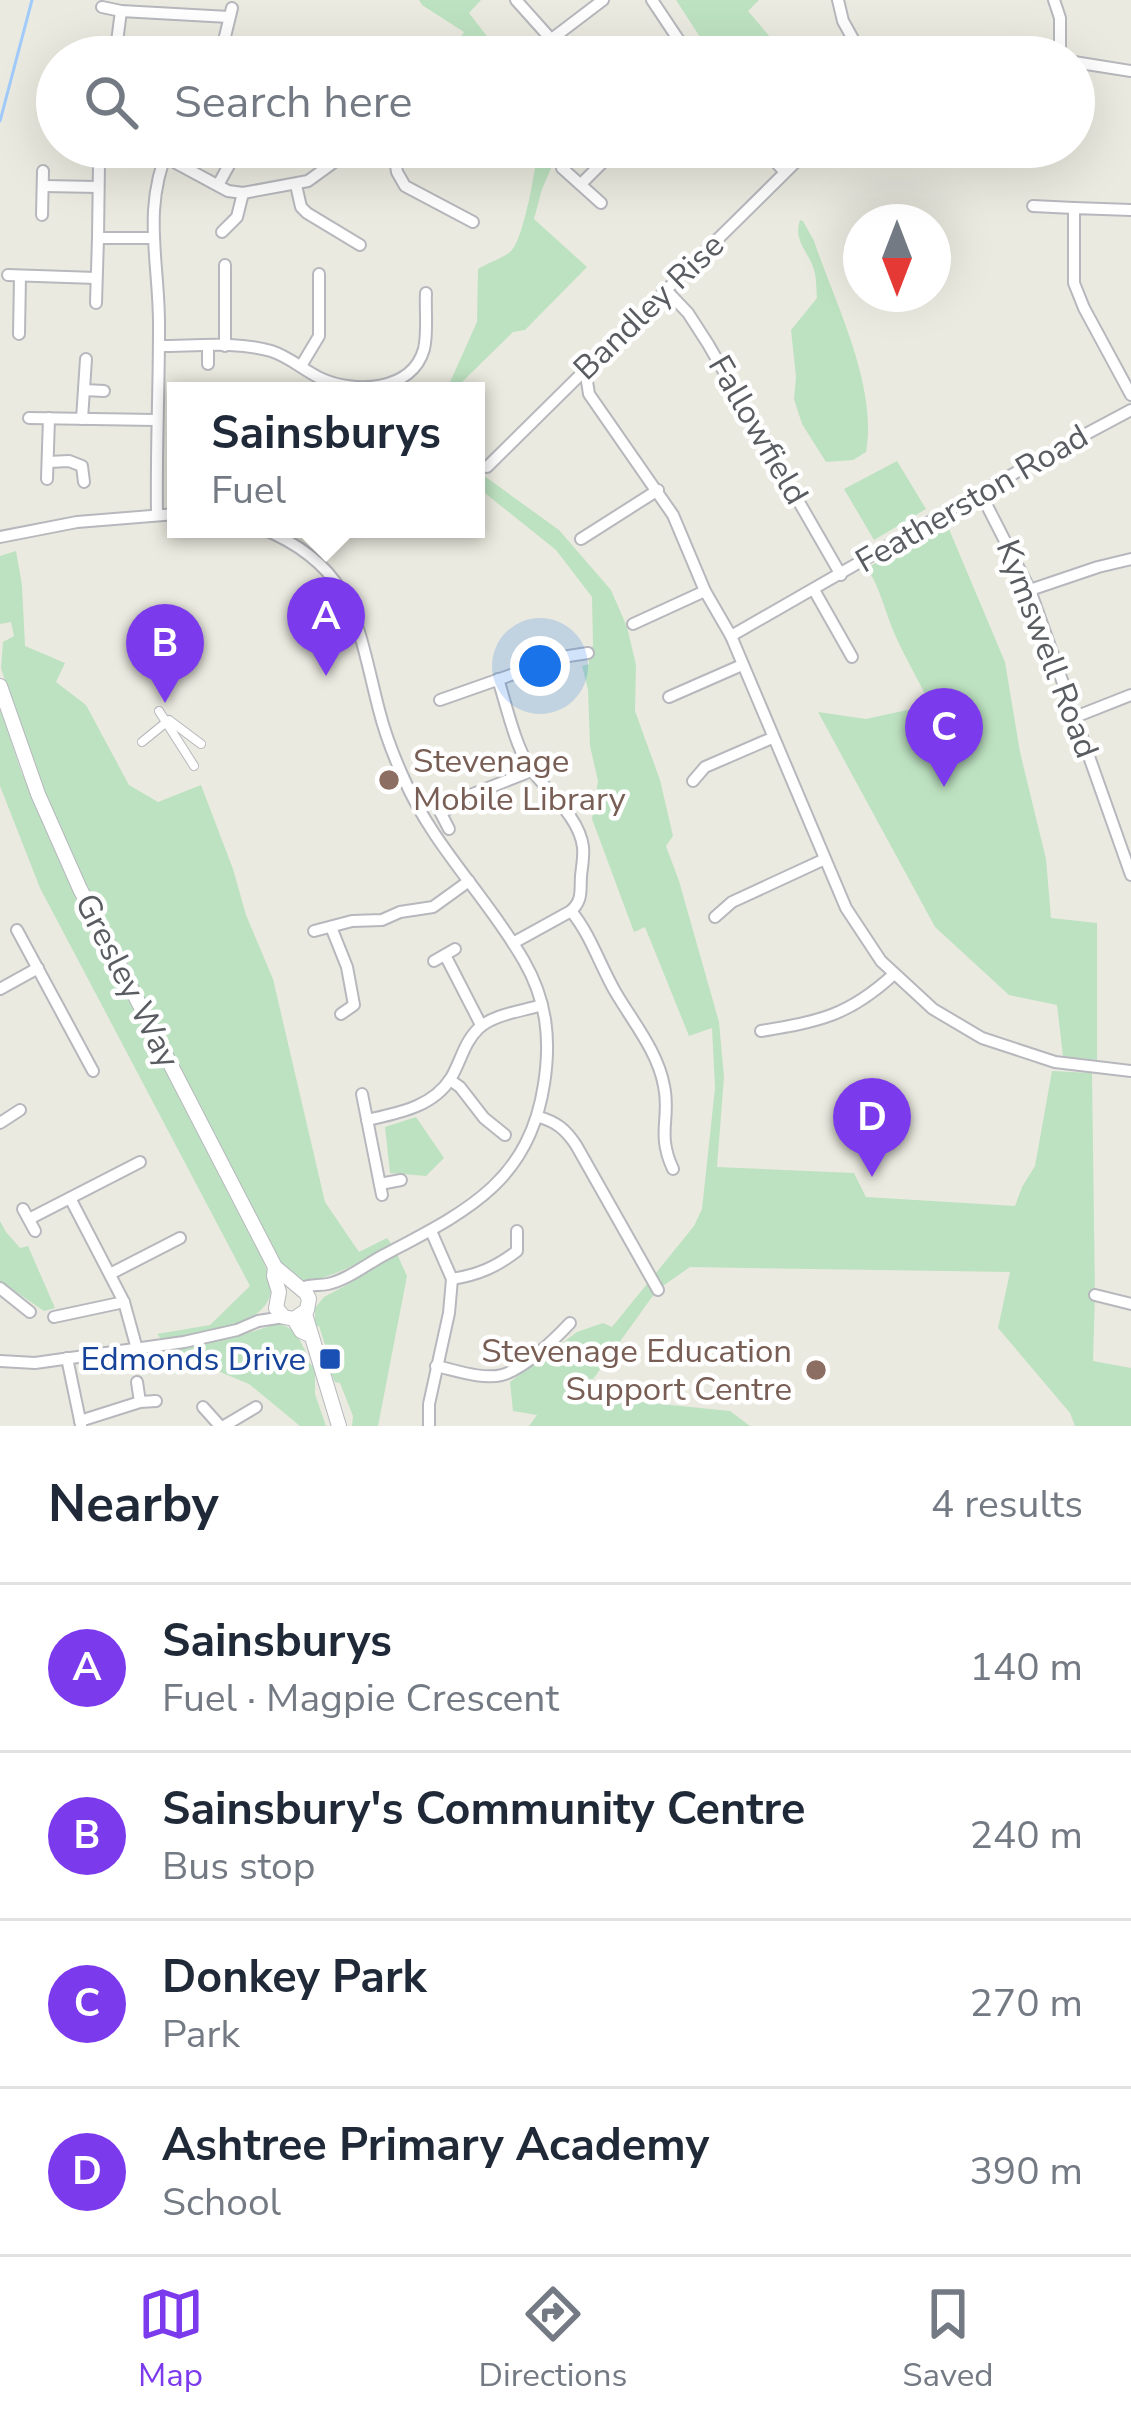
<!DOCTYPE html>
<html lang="en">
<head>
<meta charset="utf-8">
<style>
  body { margin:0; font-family:"Nunito Sans",sans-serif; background:#f2f2f3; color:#1f2937 }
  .compass { position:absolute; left:843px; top:204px; width:108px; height:108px; border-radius:50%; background:#fff; box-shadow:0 12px 48px #0002; rotate:180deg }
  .you { position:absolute; left:540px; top:666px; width:42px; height:42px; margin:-30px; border:9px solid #fff; border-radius:50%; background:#1a73e8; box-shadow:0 0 0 18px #1a73e833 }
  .badge { display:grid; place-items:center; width:78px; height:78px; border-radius:50%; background:#7c3aed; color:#fff; font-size:39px; font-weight:700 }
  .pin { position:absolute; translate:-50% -99px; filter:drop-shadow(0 3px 6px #0008) }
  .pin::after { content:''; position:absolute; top:63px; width:42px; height:36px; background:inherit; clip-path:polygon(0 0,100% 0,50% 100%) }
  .popup { position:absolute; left:167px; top:382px; width:318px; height:156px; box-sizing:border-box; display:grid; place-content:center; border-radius:0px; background:#fff; filter:drop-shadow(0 3px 9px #0005); font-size:39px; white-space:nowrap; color:#747a83 }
  .popup b { font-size:45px; color:#1f2937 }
  .popup::after { content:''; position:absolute; left:50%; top:100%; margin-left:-24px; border:24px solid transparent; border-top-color:#fff }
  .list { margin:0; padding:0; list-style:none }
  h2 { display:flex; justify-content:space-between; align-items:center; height:156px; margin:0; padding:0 48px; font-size:51px }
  h2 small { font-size:39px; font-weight:400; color:#747a83 }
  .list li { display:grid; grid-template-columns:78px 1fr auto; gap:36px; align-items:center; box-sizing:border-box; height:168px; padding:0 48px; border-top:3px solid #e0e1e3 }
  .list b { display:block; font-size:45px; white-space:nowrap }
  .list p { margin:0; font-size:39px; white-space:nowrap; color:#747a83 }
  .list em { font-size:39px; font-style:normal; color:#747a83 }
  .icon { flex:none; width:66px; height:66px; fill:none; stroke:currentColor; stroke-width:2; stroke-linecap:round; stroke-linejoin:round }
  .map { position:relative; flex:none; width:1131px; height:1426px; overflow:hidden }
  .search { position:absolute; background:#fff; box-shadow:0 12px 48px #0002; left:36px; right:36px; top:36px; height:132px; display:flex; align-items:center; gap:30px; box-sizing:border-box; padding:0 42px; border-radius:66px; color:#747a83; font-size:45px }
  .sheet { height:828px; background:#fff }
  nav { display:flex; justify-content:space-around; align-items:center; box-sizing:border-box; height:168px; border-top:3px solid #e0e1e3; background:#fff; font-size:33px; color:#747a83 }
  nav a { display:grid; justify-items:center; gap:6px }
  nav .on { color:#7c3aed }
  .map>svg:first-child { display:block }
  .green { fill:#bde2c1 }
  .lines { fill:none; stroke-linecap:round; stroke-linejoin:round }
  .stream { stroke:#a1cbfb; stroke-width:3 }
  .pedestrian-casing { stroke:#b6b8bd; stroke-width:10 }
  .minor-casing { stroke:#b6b8bd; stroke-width:14 }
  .tertiary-casing { stroke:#b6b8bd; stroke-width:16 }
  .pedestrian { stroke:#fff; stroke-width:8 }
  .minor { stroke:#fff; stroke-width:10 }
  .tertiary { stroke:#fff; stroke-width:14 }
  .education-dot { fill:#8d6e63; stroke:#fff; stroke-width:4.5 }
  .transit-dot { fill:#1a4fb4; stroke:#fff; stroke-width:4.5 }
  .labels { text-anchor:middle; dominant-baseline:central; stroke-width:9; stroke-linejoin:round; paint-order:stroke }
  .street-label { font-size:33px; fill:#595c61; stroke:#fff }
  .education-label { font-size:33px; fill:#785e54; stroke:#fff; text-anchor:start }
  .transit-label { font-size:33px; fill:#164399; stroke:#fff; text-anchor:end }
</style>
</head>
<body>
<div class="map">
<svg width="1131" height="1426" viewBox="0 0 1131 1426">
  <rect width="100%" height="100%" fill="#ebeae0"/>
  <g class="green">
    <polygon points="419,0 481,0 469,13 503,57 449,57 464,32 422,5"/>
    <polygon points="676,0 759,0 748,11 787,57 713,57"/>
    <path d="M 537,147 L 554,147 L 557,155 L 542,189 L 534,219 L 587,267 L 525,330 L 513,332 L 462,382 L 458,391 L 446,391 L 477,322 L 478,269 C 487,263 505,258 512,250 C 524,237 537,165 537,147 Z"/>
    <path d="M 800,220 L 803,221 L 814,241 C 835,303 878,386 866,452 L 853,460 L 826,462 L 802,424 L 794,399 L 796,377 L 791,330 L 817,298 C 816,288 817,277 813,267 C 807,250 793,240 800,220 Z"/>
    <polygon points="897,461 926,509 874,540 844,489"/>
    <polygon points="476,470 559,530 611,590 627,627 636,665 635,711 660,780 673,836 666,846 679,881 719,1022 724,1077 717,1167 854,1173 866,1197 1015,1206 1022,1187 1035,1166 1052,1071 1092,1073 1095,1295 1093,1361 1131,1368 1131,1426 1075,1426 1070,1413 998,1328 1010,1272 690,1267 657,1290 581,1396 730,1411 750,1426 529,1426 537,1415 513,1411 510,1382 577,1332 603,1323 612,1327 694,1226 702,1209 715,1088 712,1028 689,1036 645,927 634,932 592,819 598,781 590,746 588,689 582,666 589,664 588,652 593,646 592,597 556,550 476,486"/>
    <path d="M 946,522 L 1005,662 L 1020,752 L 1046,859 L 1051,918 L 1097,923 L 1097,1060 L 1063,1056 L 1057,1005 L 1009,995 L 935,927 L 818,712 L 866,719 L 930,705 C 920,682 906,660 896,637 C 885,613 881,589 867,568 Z"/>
    <path d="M 16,551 L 22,585 L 25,646 L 65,663 L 56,682 L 86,705 L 129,785 L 158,802 L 201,785 L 233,869 L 246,915 L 273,979 L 325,1202 L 359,1252 L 387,1238 L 392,1245 C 370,1256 322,1286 299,1279 C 289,1276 283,1267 277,1259 L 106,930 L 62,835 L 20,728 L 1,668 L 3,642 L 14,636 L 11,622 L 0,624 L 0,556 Z"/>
    <path d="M 0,708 L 21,771 L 58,857 L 254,1241 C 260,1255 270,1272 271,1288 C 271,1329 190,1334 161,1339 L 157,1334 L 210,1325 L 250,1286 L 40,888 L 0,786 Z"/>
    <polygon points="416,1117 444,1158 426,1176 390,1173 385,1127"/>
    <polygon points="0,1221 6,1232 20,1248 28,1246 55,1308 44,1311 0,1281"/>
    <polygon points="397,1254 407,1276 378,1426 352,1426 353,1416 340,1383 335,1382 325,1359 329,1357 319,1326 315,1327 315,1308 324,1297 354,1281 353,1278"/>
    <path d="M 277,1324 C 298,1326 303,1347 311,1365 L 315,1365 L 315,1394 L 326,1426 L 300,1426 L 249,1384 L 172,1352 L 169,1349 L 228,1339 Z"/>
  </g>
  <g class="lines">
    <polyline class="stream" points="0,121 32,0"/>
    <defs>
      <g id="pedestrian">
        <polyline points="159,711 194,766"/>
        <polyline points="142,742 169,720 201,744"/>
      </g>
      <g id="minor">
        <polyline points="516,0 567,57"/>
        <polyline points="652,0 690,57"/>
        <polyline points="838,0 843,21 863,57"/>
        <polyline points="1054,0 1060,18 1060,57"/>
        <polyline points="102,7 121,11 229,17"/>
        <polyline points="553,38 603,0"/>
        <polyline points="115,57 121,11"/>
        <polyline points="220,57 232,8"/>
        <polyline points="939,57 959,54 1031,57"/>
        <polyline points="1074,62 1131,71"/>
        <polyline points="393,147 397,172 405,186 473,222"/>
        <polyline points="496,147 516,154"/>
        <polyline points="761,147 785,172"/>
        <polyline points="165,157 228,191 243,193 308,181 341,157 365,147"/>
        <polyline points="99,163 98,238 152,238"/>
        <polyline points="562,168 601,203"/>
        <polyline points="582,183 618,147"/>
        <polyline points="218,185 239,147"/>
        <polyline points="296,185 301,207 307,213 360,245"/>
        <polyline points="44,186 98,187"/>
        <polyline points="1033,206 1074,208"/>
        <polyline points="1131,210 1074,208 1074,283 1084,308 1131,395"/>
        <polyline points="42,215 43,171"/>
        <polyline points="222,232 237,217 243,193"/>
        <polyline points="225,265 225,346"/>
        <polyline points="8,275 96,278"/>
        <polyline points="667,291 688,313 708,344 841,575"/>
        <polyline points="96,303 98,238"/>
        <polyline points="19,334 20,276"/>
        <path d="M 159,346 C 195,346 236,341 271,351 C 290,357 303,370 320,378 C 354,394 412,392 424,349 C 428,332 425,311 426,293"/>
        <polyline points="208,346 208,364"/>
        <polyline points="301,366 319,336 319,274"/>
        <polyline points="585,369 589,394 673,515 705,591 731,636 846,908 881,961 933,1009 982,1038 1055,1062 1131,1071"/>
        <polyline points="84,390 104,391"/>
        <polyline points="29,418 156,420"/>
        <polyline points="82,419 86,359"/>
        <polyline points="48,462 69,461 82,466 84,482"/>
        <polyline points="487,467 811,147"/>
        <polyline points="47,479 49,418"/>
        <polyline points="981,494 1030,590 1131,875"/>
        <path d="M 157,514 C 156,452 159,391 159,329 C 160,264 141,210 169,147"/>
        <path d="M 263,529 C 355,567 357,625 379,710 C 385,734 394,757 404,779 C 433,846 488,898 524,961 C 547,1001 551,1040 544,1084 C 529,1183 465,1212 384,1255 C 367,1264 347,1280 328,1284 C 318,1286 312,1284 302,1288"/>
        <polyline points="0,537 77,522 176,514"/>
        <polyline points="581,539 658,490"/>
        <polyline points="814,590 852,657"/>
        <polyline points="1030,590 1098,567 1131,559"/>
        <polyline points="633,624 705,591"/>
        <polyline points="731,636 1041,458 1131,410"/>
        <path d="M 498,679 C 506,704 516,749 531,769 C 547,792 579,816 583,847 C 584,857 582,866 581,876 C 580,891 583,900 571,911"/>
        <polyline points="669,697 742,665"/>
        <polyline points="440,700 562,657 588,653"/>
        <polyline points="1075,717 1131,695"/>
        <polyline points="693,781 705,767 772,738"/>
        <polyline points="434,800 449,829"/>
        <polyline points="441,813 473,794 531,771"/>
        <polyline points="715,917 732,902 825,859"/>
        <polyline points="331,927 347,967 354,1005 341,1014"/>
        <polyline points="17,930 93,1071"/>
        <polyline points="314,931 352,921 382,920 400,912 433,907 469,881"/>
        <path d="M 513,943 L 571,911 C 591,935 600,966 616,993 C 633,1022 658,1052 664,1086 C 671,1118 656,1133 673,1169"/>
        <polyline points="445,955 481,1025"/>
        <polyline points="434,961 455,949"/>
        <polyline points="0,989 38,968"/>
        <path d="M 761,1031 C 820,1021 848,1016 893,975"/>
        <polyline points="450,1080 460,1087 484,1118 505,1135"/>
        <polyline points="362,1094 382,1195"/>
        <path d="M 539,1117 C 557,1122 566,1130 576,1145 L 658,1290"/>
        <path d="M 367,1120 C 398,1113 433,1107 451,1078 C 461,1061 464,1042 479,1028 C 494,1014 523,1011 542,1005"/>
        <polyline points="0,1123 20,1110"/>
        <polyline points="380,1184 401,1180"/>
        <polyline points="70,1198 124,1302 137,1349"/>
        <polyline points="23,1209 35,1231"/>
        <polyline points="29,1219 140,1162"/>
        <polyline points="110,1274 180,1238"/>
        <path d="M 452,1279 C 478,1275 496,1267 517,1251 L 517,1231"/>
        <polyline points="0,1288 30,1312"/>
        <polyline points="1095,1295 1131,1304"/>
        <polyline points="54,1317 124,1302"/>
        <polyline points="67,1358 81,1425"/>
        <polyline points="0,1361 35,1363 184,1342 237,1330 258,1321 284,1317"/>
        <path d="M 436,1366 C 455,1370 482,1380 502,1375 C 524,1369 555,1339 570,1323"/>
        <polyline points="137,1382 140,1402"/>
        <polyline points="203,1407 220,1426"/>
        <polyline points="80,1421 140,1402 156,1401"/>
        <polyline points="224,1426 256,1407"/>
        <polyline points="429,1426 429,1404 449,1313 452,1279 431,1231"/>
      </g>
      <g id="tertiary">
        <polyline points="0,686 38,794 80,889 275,1267 306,1293 309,1299 307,1310 294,1319"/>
        <polyline points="275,1267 274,1276 279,1292 276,1308 284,1317 294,1319 301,1331 310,1335"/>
        <polyline points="305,1314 339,1426"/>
      </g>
    </defs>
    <use href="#pedestrian" class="pedestrian-casing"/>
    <use href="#minor" class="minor-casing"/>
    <use href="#tertiary" class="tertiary-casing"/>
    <use href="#pedestrian" class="pedestrian"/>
    <use href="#minor" class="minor"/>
    <use href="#tertiary" class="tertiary"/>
  </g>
  <g class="education-dot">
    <circle cx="389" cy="780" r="12"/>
    <circle cx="816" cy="1370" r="12"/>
  </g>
  <rect class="transit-dot" x="318" y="1347" width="24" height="24" rx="6"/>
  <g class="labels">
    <g class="street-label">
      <text transform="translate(649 307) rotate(-44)">Bandley Rise</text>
      <text transform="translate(758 430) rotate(60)">Fallowfield</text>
      <text transform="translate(972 499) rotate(-30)">Featherston Road</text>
      <text transform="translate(1047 649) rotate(69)">Kymswell Road</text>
      <text transform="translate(127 981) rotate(63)">Gresley Way</text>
    </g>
    <g class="education-label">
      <text x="413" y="761">Stevenage<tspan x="413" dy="38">Mobile Library</tspan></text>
      <text x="792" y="1351" text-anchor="end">Stevenage Education<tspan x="792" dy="38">Support Centre</tspan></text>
    </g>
    <g class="transit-label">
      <text x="306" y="1359">Edmonds Drive</text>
    </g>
  </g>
</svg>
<svg class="compass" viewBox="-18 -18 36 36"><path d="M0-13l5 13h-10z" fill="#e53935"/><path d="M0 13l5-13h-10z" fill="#747a83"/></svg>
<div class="you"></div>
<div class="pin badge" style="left:326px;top:676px">A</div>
<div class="popup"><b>Sainsburys</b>Fuel</div>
<div class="pin badge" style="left:165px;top:703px">B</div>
<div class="pin badge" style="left:944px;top:787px">C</div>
<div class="pin badge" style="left:872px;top:1177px">D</div>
<div class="search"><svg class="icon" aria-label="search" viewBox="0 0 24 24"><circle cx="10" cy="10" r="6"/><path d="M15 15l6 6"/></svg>Search here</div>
</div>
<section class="sheet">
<h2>Nearby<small>4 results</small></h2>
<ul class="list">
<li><span class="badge">A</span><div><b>Sainsburys</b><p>Fuel · Magpie Crescent</p></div><em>140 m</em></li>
<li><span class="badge">B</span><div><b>Sainsbury's Community Centre</b><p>Bus stop</p></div><em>240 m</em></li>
<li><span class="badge">C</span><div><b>Donkey Park</b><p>Park</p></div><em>270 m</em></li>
<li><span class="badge">D</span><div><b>Ashtree Primary Academy</b><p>School</p></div><em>390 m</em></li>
</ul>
</section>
<nav>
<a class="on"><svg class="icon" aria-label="map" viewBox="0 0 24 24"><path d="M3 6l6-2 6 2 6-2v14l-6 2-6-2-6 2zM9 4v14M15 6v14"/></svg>Map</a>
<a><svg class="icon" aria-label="directions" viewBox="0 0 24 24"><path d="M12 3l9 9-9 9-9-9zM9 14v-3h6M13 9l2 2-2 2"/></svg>Directions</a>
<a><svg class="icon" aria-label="saved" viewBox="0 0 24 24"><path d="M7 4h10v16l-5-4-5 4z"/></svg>Saved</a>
</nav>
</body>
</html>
